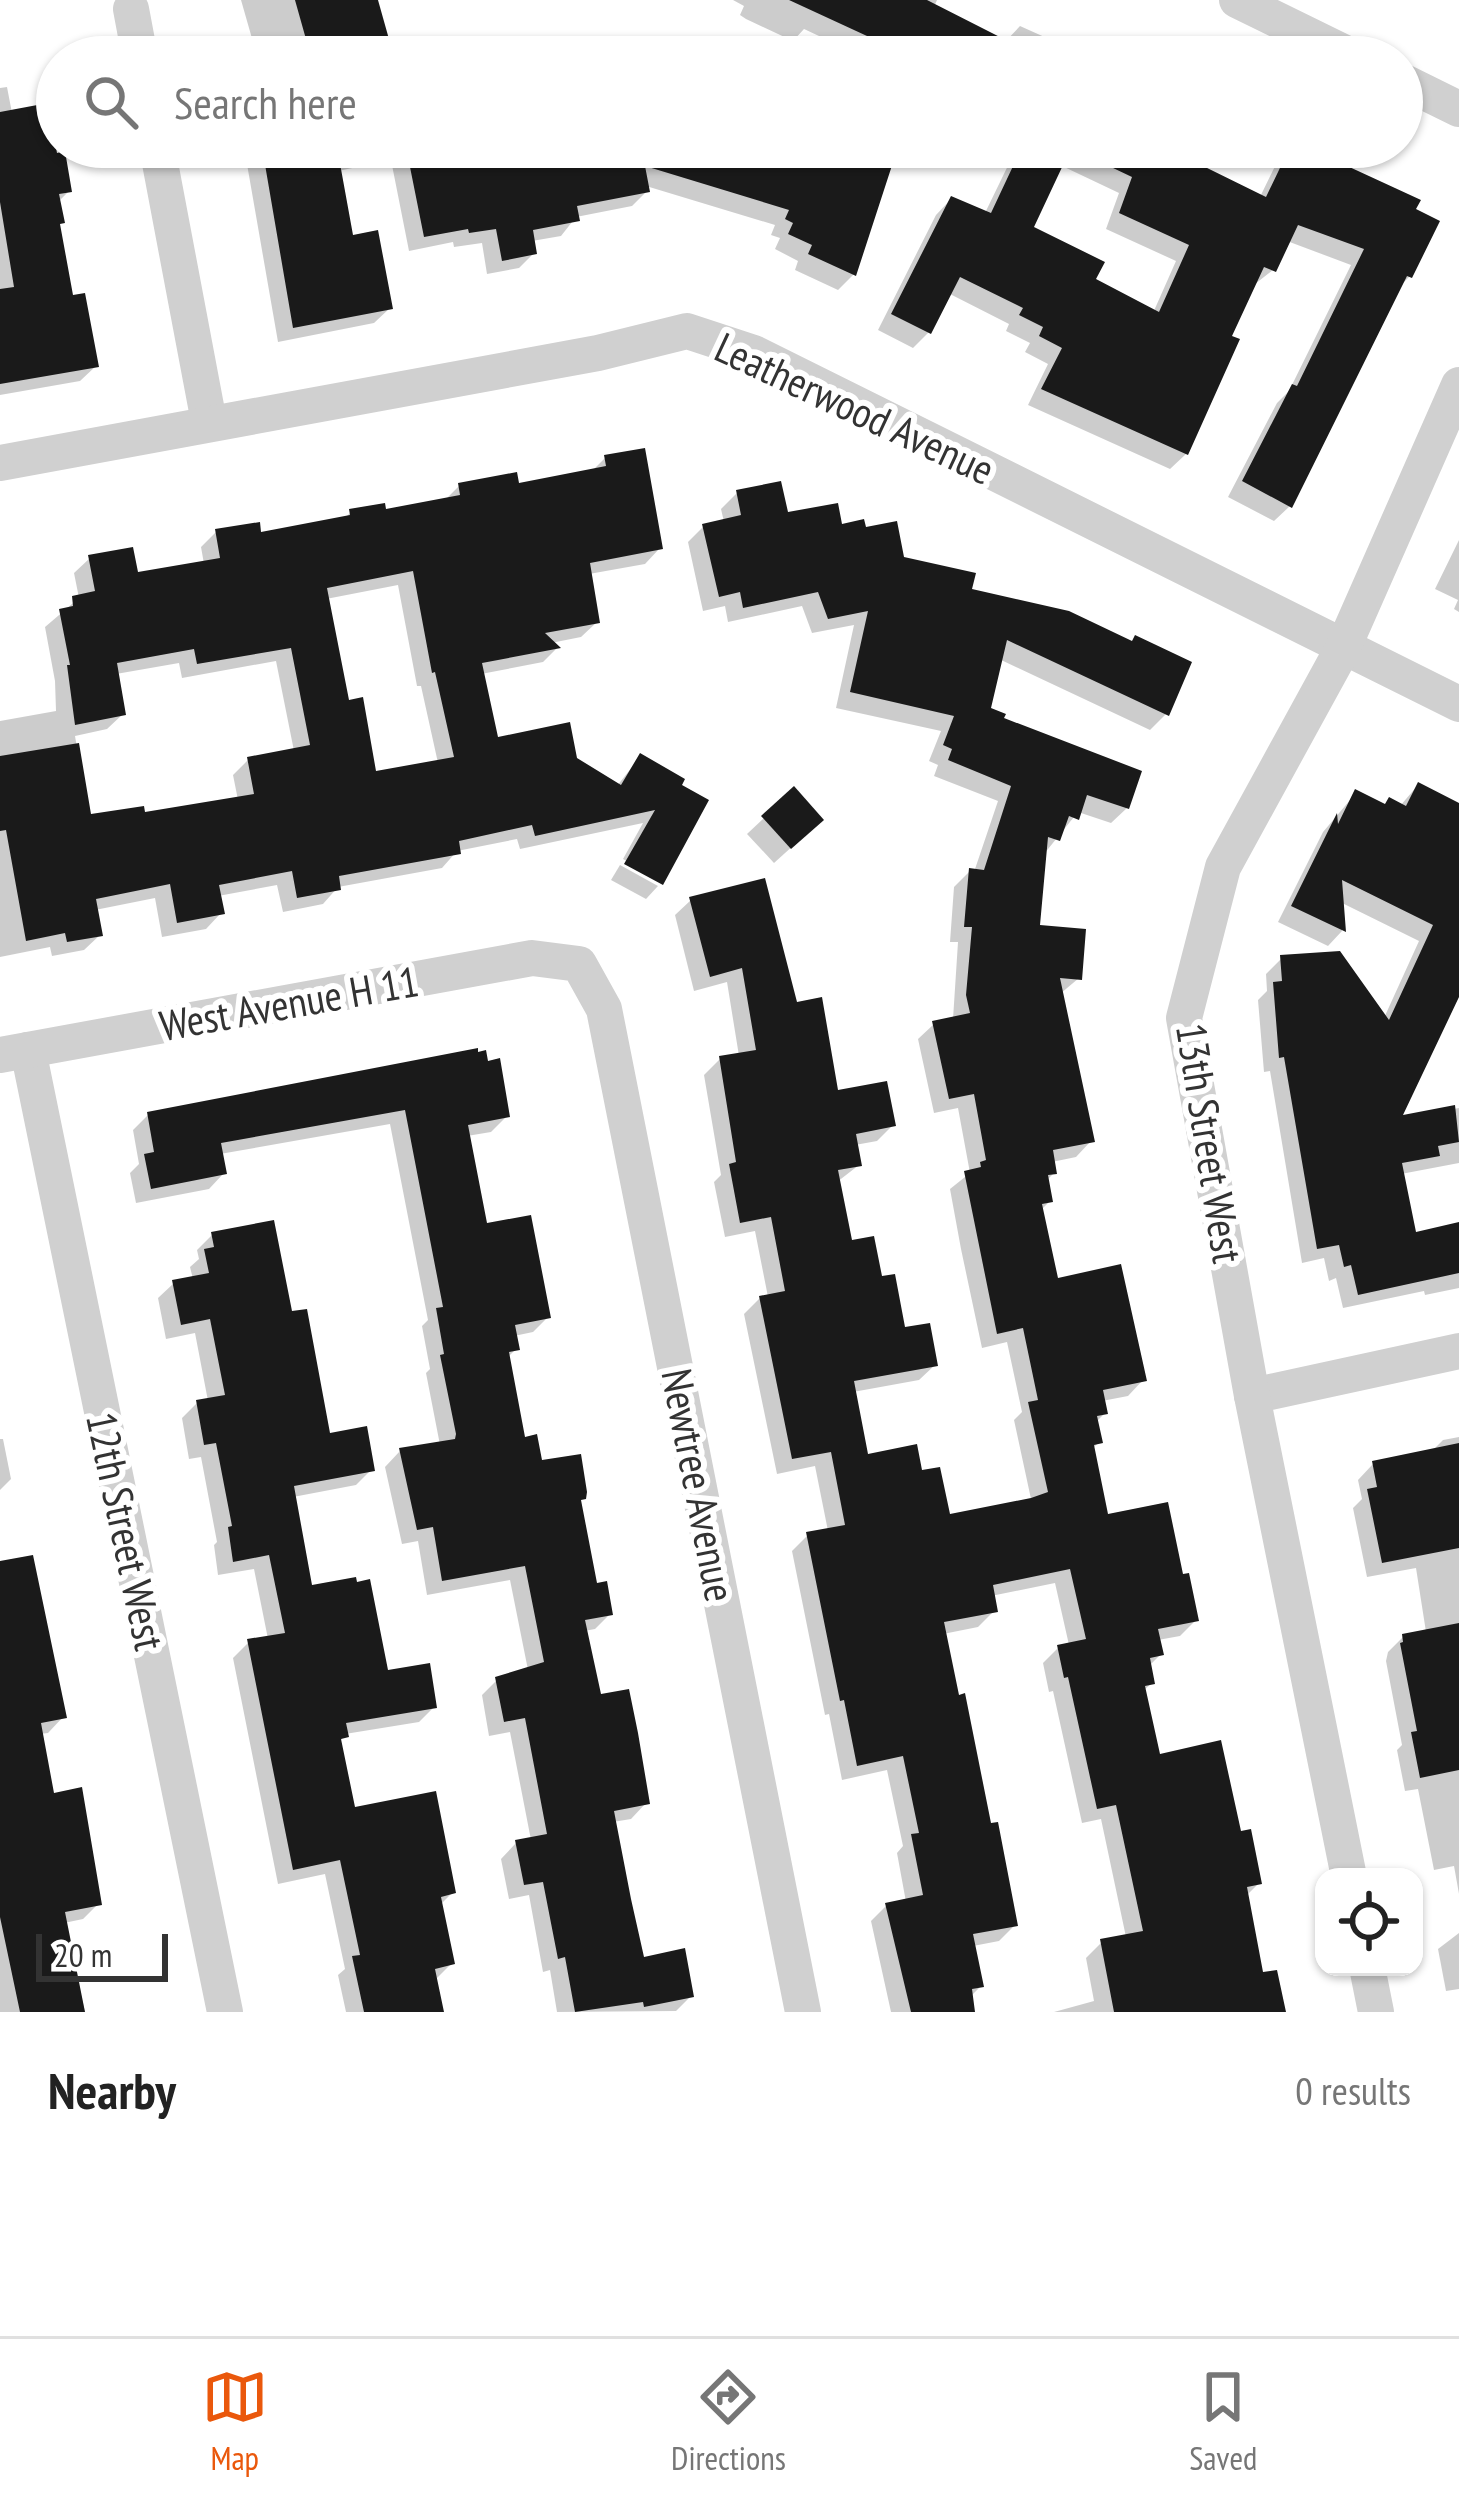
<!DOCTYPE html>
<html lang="en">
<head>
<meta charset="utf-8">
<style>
  body { margin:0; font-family:"PT Sans Narrow",sans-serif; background:#f6f6f6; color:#222 }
  .controls { position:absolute; right:36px; bottom:36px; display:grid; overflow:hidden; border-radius:24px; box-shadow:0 3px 9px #0004 }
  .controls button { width:108px; height:108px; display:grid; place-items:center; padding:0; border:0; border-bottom:3px solid #e0e0e0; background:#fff; color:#222; font:60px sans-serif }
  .scale { position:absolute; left:36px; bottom:30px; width:132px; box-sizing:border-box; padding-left:12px; border:6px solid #333; border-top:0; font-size:33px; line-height:42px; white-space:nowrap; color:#333; -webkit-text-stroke:9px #fff; paint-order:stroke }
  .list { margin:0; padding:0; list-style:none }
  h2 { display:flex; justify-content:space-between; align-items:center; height:156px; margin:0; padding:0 48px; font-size:51px }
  h2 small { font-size:39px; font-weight:400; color:#767676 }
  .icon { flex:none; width:66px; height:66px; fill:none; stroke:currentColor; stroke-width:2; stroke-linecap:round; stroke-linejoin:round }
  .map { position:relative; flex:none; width:1459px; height:2012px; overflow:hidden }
  .search { position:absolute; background:#fff; box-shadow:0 3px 9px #0004; left:36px; right:36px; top:36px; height:132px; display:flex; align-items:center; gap:30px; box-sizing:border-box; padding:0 42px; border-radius:66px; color:#767676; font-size:45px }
  .sheet { height:324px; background:#fff }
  nav { display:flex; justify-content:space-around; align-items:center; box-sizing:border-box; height:168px; border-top:3px solid #e0e0e0; background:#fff; font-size:33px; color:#767676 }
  nav a { display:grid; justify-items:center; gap:6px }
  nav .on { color:#ea580c }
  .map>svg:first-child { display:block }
  .shadow { fill:#0003; fill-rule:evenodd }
  .building { fill:#1a1a1a; fill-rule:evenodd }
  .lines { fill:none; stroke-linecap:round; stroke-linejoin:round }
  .minor { stroke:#d0d0d0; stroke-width:36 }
  .labels { text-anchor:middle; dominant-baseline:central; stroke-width:12; stroke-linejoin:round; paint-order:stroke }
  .street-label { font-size:42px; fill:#333; stroke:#fff }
</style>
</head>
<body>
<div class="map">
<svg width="1459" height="2012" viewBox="0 0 1459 2012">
  <rect width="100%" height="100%" fill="#fff"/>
  <g class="shadow">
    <polygon points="241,0 372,0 390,57 292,57 287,41 255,49"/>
    <polygon points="733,0 937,0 934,7 1004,43 1020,26 1089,57 864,57 804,29 793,41 746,19 740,15 744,6"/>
    <polygon points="7,87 12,113 55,156 69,191 58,202 57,226 70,299 96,366 80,381 0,395 0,88"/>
    <polygon points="244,147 895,147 853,275 838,290 795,270 798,261 775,249 780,238 771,235 775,225 646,186 647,191 632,206 576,217 561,236 532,241 534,253 519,268 487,274 482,243 454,247 453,242 409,251 391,160 338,171 350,238 390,308 374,323 278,342"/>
    <path d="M 1017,147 L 1188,147 L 1195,166 L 1260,197 L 1278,160 L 1291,147 L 1299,147 L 1410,276 L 1397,289 L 1290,506 L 1274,521 L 1228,497 L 1277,403 L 1289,391 L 1351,265 L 1287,241 L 1273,270 L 1255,284 L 1228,337 L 1186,454 L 1170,469 L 1028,405 L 1048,364 L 1025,352 L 1030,343 L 1006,331 L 1009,324 L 948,293 L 929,332 L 913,348 L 878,330 L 936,215 L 951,199 L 985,213 ZM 1060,165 L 1119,193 L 1106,229 L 1176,261 L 1153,313 L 1092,280 L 1030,229 Z"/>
    <path d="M 605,458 L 660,548 L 645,564 L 589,574 L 597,622 L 581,637 L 551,643 L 557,648 L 543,662 L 481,674 L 496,740 L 574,760 L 617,786 L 640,757 L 677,786 L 705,801 L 660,884 L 660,880 L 623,859 L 643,823 L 520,849 L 517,839 L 457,851 L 442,868 L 338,887 L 323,904 L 283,912 L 277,885 L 218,896 L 221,913 L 206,929 L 162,937 L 155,898 L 95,910 L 100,935 L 84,950 L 52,956 L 50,947 L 0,957 L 0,721 L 56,711 L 55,681 L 45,627 L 79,598 L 74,573 L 90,558 L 135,576 L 204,564 L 201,547 L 216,532 L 259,535 L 344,519 L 351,512 L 384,513 L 444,501 L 459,486 L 517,487 L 591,472 ZM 398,585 L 417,686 L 421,686 L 438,763 L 374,774 L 346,704 L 326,599 ZM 276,661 L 294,751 L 248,760 L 233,775 L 238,800 L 143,816 L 89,818 L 75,736 L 107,729 L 123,714 L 116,674 L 179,663 L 182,678 Z"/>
    <polygon points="737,493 785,516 863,531 902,559 969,591 1166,714 1150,730 999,659 988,710 1127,808 1111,823 1078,812 1044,854 1037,928 1079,978 1060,994 1091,1141 1076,1157 1052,1162 1054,1173 1046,1181 1050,1201 1041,1210 1056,1281 1143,1380 1128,1396 1102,1401 1105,1413 1095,1423 1099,1442 1092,1449 1105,1518 1181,1578 1196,1620 1180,1636 1158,1640 1161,1654 1149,1666 1152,1683 1143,1691 1158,1758 1238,1835 1259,1883 1246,1896 1261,1976 1284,2012 1054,2012 1094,2001 1086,1958 1102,1942 1126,1937 1101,1819 1082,1823 1053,1691 1049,1692 1043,1663 1059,1647 1069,1645 1055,1583 991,1596 994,1611 978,1627 943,1634 1015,1925 999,1941 973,1946 981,1986 970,1997 973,2012 891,2012 871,1921 887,1905 906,1902 897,1853 903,1846 887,1770 842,1780 829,1714 825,1715 792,1551 808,1535 828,1531 815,1466 777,1474 744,1314 760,1298 768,1297 755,1231 725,1237 714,1182 721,1175 704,1075 720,1059 739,1056 727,982 694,991 675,915 691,900 795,1005 835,1094 893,1125 877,1141 855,1145 859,1165 837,1182 849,1243 879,1280 903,1331 935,1365 919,1380 853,1392 866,1457 920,1474 947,1518 1031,1499 1014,1420 1022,1412 1007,1342 982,1348 961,1249 950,1189 970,1173 958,1108 934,1113 918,1039 934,1024 953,1019 958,942 950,942 954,887 970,871 974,872 998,801 934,776 938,765 929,761 941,731 836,708 854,625 812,633 802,606 728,622 725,606 703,611 688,542 704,526 724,522 721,509"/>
    <polygon points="1459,540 1459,612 1454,609 1458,600 1435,589"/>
    <polygon points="1418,785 1459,806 1459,990 1398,1119 1459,1108 1459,1163 1401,1174 1413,1235 1459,1226 1459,1288 1425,1295 1424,1291 1343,1308 1336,1278 1329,1281 1324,1258 1302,1263 1270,1071 1264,1072 1258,1000 1267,991 1266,974 1282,958 1384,1018 1419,941 1340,902 1342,931 1328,946 1278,922 1323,832 1356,793 1384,806 1400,806"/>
    <polygon points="794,790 805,835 774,863 747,834"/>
    <polygon points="620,865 658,886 646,899 611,880"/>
    <polygon points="475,1052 507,1116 491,1132 467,1136 485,1227 548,1317 533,1332 514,1336 516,1349 507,1358 523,1440 539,1463 579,1502 595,1586 610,1614 595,1629 584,1631 598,1698 646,1803 631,1819 613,1822 642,1960 691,1996 676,2011 557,2012 550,1970 543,1972 529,1895 509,1899 501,1859 516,1843 531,1840 510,1732 489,1736 482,1695 497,1680 528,1670 510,1580 427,1595 418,1541 402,1544 385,1467 400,1451 440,1445 426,1373 430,1369 422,1326 428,1320 390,1124 220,1154 224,1173 209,1189 136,1203 130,1173 139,1164 133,1130 148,1115"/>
    <polygon points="212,1235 289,1315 327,1436 372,1469 356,1485 293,1497 309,1589 385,1674 434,1707 419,1722 345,1734 339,1743 352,1810 453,1892 439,1906 452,1963 436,1979 441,2012 346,2012 338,1975 345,1969 325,1874 278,1884 233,1658 249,1642 268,1639 254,1569 218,1575 214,1545 217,1542 201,1457 189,1459 182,1418 197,1403 208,1401 195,1333 166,1339 158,1298 174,1283 193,1279 190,1267 199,1259 197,1250"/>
    <polygon points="1459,1437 1459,1894 1454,1866 1434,1870 1418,1789 1405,1791 1397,1750 1402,1745 1386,1661 1388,1652 1403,1637 1426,1632 1416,1568 1367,1577 1353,1508 1362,1499 1358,1480 1373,1464 1431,1452 1443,1440"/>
    <polygon points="0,1439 3,1439 11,1479 0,1490"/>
    <polygon points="0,1564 63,1717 48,1733 40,1734 52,1796 98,1904 83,1919 64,1923 85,2012 0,2012"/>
    <polygon points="1459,1933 1459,1989 1446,1991 1438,1949"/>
  </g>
  <g class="building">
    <polygon points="295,0 378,0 394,57 311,57"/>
    <polygon points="789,0 927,0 1039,57 873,57 880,42"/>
    <polygon points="48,103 57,153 65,151 72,192 59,194 65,223 60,224 73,295 85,293 99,367 0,384 0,289 14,287 0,202 0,112"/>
    <polygon points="262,147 337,147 353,235 378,230 393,309 293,328"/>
    <polygon points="406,147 898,147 856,276 808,254 812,245 788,234 793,223 785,219 789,210 645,166 650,192 577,206 580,221 533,230 537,254 502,261 496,229 469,233 468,229 424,237"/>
    <path d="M 1022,147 L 1207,147 L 1199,164 L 1266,197 L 1290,147 L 1306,147 L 1421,200 L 1416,209 L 1440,221 L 1412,278 L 1407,276 L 1292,508 L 1242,481 L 1292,384 L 1297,386 L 1364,249 L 1298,225 L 1276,272 L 1264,267 L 1232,336 L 1240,339 L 1188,455 L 1041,389 L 1062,348 L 1039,336 L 1043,327 L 1019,315 L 1023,308 L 960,277 L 931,334 L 891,314 L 951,196 L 991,213 ZM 1071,148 L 1132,177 L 1119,213 L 1189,245 L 1159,312 L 1096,279 L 1105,262 L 1034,227 Z"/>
    <path d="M 645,448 L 663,549 L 590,563 L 600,623 L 545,633 L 561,648 L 482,663 L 498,737 L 570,722 L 577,758 L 621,785 L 640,753 L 685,779 L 682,785 L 709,800 L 663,885 L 624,864 L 655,810 L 535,836 L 532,825 L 459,841 L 461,854 L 339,876 L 341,890 L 297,898 L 292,871 L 219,885 L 225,914 L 177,923 L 170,884 L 96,899 L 103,936 L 67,942 L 65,933 L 26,941 L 6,830 L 0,831 L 0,756 L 79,743 L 91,814 L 144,806 L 145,812 L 254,794 L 247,757 L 310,745 L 291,648 L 197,664 L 194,649 L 117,663 L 126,715 L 75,725 L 67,665 L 70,665 L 59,609 L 73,606 L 72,596 L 95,591 L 88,555 L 133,547 L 138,572 L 220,558 L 215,529 L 260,522 L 261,532 L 350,515 L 349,509 L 385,503 L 386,509 L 460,495 L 458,483 L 517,472 L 519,483 L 606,466 L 604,455 ZM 413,571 L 432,673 L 435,672 L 454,757 L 376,771 L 363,697 L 349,700 L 327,588 Z"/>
    <polygon points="781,481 788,512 838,503 842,524 864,519 866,527 897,521 904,557 976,573 972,589 1069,611 1132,641 1135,635 1192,662 1169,716 1007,640 991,708 1006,714 1004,718 1142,771 1129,809 1087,795 1079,820 1069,816 1060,841 1048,837 1040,925 1086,929 1082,980 1060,978 1095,1142 1053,1150 1057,1174 1048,1175 1053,1202 1042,1204 1058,1278 1121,1264 1147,1381 1103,1390 1108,1414 1097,1416 1103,1443 1094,1445 1108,1514 1168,1502 1183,1574 1189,1573 1199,1621 1158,1629 1164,1655 1150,1658 1155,1684 1145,1686 1160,1754 1221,1740 1241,1831 1251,1829 1262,1884 1247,1887 1263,1972 1277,1970 1286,2012 1114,2012 1100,1939 1143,1931 1116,1805 1097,1809 1068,1677 1064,1678 1057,1645 1086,1639 1070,1569 993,1585 998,1612 944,1622 959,1695 965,1693 991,1823 998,1822 1018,1926 973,1934 984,1987 972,1989 975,2012 911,2012 885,1903 923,1895 911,1834 919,1833 903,1756 857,1766 844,1700 840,1701 806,1532 845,1525 831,1452 792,1459 759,1296 785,1291 771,1217 740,1223 729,1164 736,1162 719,1056 756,1050 742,968 710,977 689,897 765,878 797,1002 822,997 838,1090 887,1081 896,1126 856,1134 862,1166 838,1170 852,1240 874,1236 882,1276 895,1274 905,1327 930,1323 938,1366 854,1381 868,1454 917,1444 922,1470 940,1467 950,1514 1031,1498 1048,1492 1028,1402 1038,1400 1023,1328 997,1334 964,1171 981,1167 980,1162 986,1160 974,1094 949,1099 932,1021 970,1013 966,995 972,927 964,927 969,868 984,870 1011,786 948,760 952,749 943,745 954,716 850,692 868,611 828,619 818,592 743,608 740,592 719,597 702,524 741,515 736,490"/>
    <polygon points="1418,782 1459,803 1459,997 1403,1115 1455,1105 1459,1142 1438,1146 1440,1156 1402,1163 1416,1232 1459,1222 1459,1273 1358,1295 1351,1265 1344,1267 1339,1245 1317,1249 1284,1057 1279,1058 1273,982 1282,981 1280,955 1340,951 1389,1020 1433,925 1342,880 1346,932 1291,906 1337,813 1338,824 1355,789 1385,804 1389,797 1406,806"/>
    <polygon points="794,786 824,820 791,849 761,816"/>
    <polygon points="478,1048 478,1052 486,1050 488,1061 500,1058 510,1117 468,1125 487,1223 531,1215 551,1318 515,1325 520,1350 509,1352 525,1437 537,1434 542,1460 581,1454 587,1492 586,1499 581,1500 597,1583 607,1581 613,1615 585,1620 601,1694 629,1689 638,1733 650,1804 614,1811 631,1899 644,1957 685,1948 694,1997 644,2007 643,2002 575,2012 565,1957 558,1959 543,1882 524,1885 515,1840 547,1834 525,1718 504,1722 495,1677 544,1662 525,1566 442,1581 433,1527 417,1530 399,1448 455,1439 456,1434 440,1355 444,1354 436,1308 443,1307 405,1110 221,1143 227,1174 151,1189 144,1154 154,1152 147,1112"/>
    <polygon points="274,1220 292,1311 307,1309 330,1433 367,1426 375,1471 294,1486 312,1585 356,1577 357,1582 370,1579 388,1670 430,1663 437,1708 346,1723 349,1737 341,1739 355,1807 436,1791 456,1893 441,1897 455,1964 435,1969 444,2012 364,2012 352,1956 360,1955 340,1860 293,1870 247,1639 285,1633 269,1555 233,1562 228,1527 232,1526 216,1443 204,1445 196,1400 225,1395 210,1319 181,1325 172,1280 209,1273 204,1249 214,1247 211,1232"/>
    <polygon points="1459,1443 1459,1548 1382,1563 1367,1489 1377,1487 1372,1461"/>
    <polygon points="33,1555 67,1718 41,1723 54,1793 82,1787 102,1905 65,1912 85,2012 20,2012 0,1917 0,1561"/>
    <polygon points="1459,1623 1459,1770 1420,1778 1411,1732 1417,1731 1400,1643 1403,1642 1402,1634"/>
  </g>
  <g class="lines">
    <g class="minor">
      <polyline points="1237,0 1353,57"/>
      <polyline points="131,9 140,57"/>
      <polyline points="1402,81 1459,109"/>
      <polyline points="157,147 209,422"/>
      <polyline points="0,463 598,353 687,331 754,353 1459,704"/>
      <polyline points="28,1050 225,2012"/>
      <polyline points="0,1055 532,958 579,964 604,1009 803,2012"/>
      <polyline points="1252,1396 1459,1351"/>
      <polyline points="1349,1877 1252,1396 1184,1018 1223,867 1343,648 1459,385"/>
      <polyline points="1367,1967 1376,2012"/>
    </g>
  </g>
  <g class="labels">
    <g class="street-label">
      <text transform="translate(855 408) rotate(25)">Leatherwood Avenue</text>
      <text transform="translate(289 1003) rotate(-10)">West Avenue H 11</text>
      <text transform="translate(1210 1143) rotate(81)">13th Street West</text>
      <text transform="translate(699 1485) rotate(79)">Newtree Avenue</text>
      <text transform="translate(126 1531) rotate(78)">12th Street West</text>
    </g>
  </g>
</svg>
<div class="controls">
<button><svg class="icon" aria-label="locate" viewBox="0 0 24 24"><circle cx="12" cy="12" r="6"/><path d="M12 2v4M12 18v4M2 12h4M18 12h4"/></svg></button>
</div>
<div class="scale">20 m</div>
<div class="search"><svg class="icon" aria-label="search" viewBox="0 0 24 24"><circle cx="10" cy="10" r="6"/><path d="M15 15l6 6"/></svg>Search here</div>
</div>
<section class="sheet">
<h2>Nearby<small>0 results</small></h2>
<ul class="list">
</ul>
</section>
<nav>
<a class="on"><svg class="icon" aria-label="map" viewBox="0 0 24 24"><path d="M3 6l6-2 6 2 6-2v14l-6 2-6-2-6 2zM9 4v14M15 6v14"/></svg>Map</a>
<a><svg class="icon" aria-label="directions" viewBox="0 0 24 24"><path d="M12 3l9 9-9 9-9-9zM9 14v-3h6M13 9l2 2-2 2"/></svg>Directions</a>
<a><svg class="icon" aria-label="saved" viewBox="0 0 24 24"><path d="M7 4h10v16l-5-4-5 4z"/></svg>Saved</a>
</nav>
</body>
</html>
